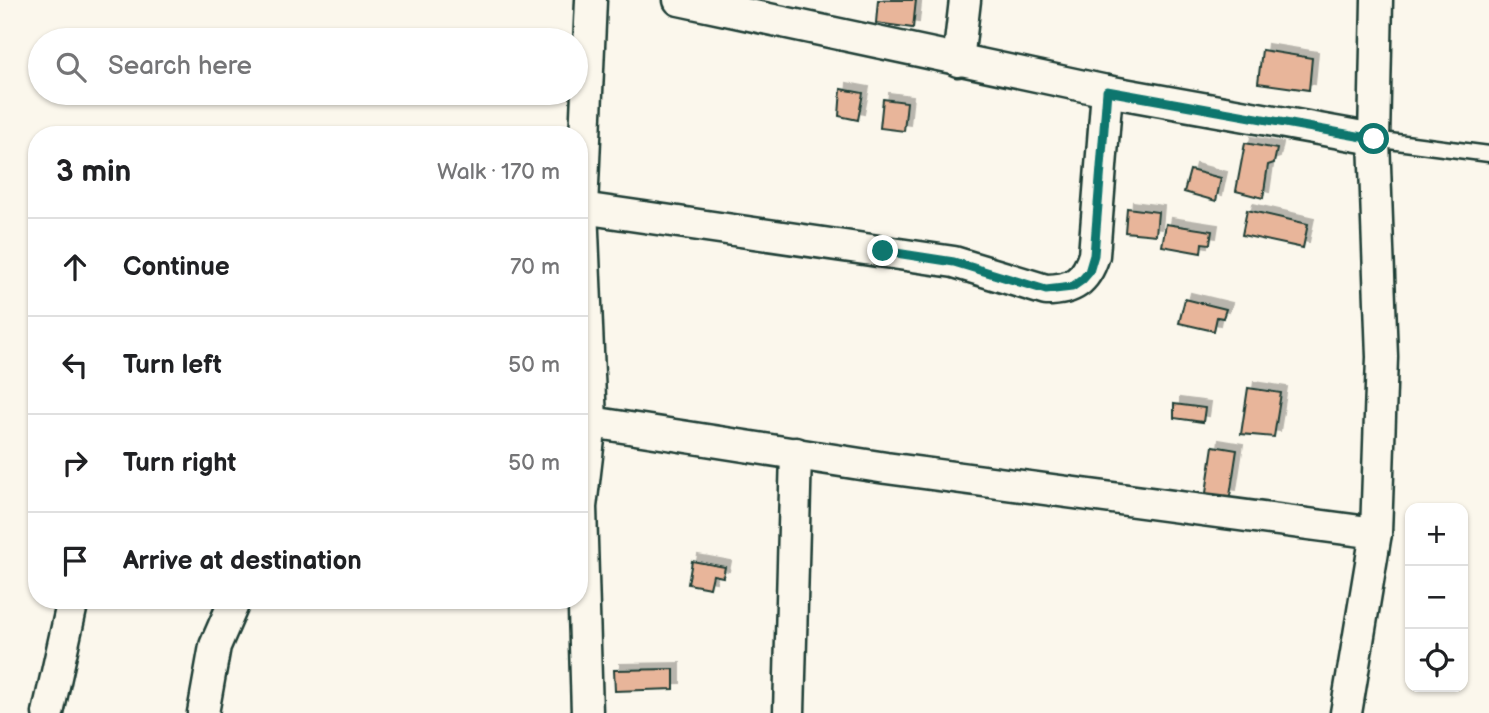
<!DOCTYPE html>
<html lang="en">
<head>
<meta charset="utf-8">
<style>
  body { margin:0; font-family:"Balsamiq Sans",sans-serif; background:#f2f2f2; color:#202124 }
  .controls { position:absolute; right:21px; bottom:21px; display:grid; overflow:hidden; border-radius:14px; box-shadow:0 2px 5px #0004 }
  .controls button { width:63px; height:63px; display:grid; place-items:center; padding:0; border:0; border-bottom:2px solid #e0e0e0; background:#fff; color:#202124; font:35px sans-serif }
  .stop { position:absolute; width:21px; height:21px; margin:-16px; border:5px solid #0f766e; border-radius:50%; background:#fff }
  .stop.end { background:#0f766e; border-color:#fff; box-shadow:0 2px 7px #0008 }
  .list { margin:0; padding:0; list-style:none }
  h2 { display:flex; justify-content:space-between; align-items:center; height:91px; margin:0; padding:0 28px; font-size:30px }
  h2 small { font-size:23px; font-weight:400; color:#757577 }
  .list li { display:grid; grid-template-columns:46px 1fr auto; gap:21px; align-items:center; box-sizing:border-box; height:98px; padding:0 28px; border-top:2px solid #e0e0e0 }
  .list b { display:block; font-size:26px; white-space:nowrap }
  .list em { font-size:23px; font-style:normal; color:#757577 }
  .icon { flex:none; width:38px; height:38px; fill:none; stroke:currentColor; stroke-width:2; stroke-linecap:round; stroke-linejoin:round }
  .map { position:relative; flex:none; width:1489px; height:713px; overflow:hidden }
  .search { position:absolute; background:#fff; box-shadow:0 2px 5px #0004; left:28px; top:28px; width:560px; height:77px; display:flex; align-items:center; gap:18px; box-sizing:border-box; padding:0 24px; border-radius:38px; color:#757577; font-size:26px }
  .panel { position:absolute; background:#fff; box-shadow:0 2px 5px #0004; left:28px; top:126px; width:560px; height:483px; border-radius:28px }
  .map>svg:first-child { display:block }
  .building { fill:#e8b59a; stroke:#1f3d34; stroke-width:2; filter:url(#shadow) }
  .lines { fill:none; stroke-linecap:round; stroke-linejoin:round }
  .lane-casing { stroke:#1f3d34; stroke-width:19 }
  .street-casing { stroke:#1f3d34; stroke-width:35 }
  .lane { stroke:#fbf7ec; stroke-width:14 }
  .street { stroke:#fbf7ec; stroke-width:30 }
  .route { stroke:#0f766e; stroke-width:9 }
</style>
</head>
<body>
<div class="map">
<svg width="1489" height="713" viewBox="0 0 1489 713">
  <defs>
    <filter id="shadow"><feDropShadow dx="6" dy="-6" stdDeviation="0" flood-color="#0004"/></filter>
  </defs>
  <rect width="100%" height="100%" fill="#fbf7ec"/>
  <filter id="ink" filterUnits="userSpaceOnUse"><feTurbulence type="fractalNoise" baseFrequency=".0143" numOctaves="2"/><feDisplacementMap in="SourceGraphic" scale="14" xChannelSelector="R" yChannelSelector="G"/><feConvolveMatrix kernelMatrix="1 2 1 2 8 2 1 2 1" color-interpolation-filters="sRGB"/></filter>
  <g filter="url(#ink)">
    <g class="building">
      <polygon points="878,0 916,0 913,28 876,23"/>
      <polygon points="1262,50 1312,58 1309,90 1258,83"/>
      <polygon points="841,89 863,93 858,120 839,116"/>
      <polygon points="883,99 907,102 904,131 880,128"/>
      <polygon points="1245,143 1277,149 1274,163 1268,165 1263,198 1236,191"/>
      <polygon points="1190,170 1221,178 1216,201 1184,192"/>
      <polygon points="1127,208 1158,212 1156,235 1125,232"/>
      <polygon points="1247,210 1308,224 1303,248 1242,235"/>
      <polygon points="1166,224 1212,231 1210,244 1202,243 1201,253 1162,246"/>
      <polygon points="1185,299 1226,309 1223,318 1217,317 1214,331 1179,323"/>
      <polygon points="1248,388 1281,393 1274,437 1241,434"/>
      <polygon points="1174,404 1205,408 1203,422 1174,418"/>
      <polygon points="1213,446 1237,450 1230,496 1206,493"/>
      <polygon points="692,561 725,567 723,577 713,575 710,588 688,584"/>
      <polygon points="674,669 674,689 615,691 614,670"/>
    </g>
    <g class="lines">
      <defs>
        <polyline id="lane" points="1374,139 1489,154"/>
        <g id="street">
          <polyline points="679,0 1107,91 1374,139"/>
          <polyline points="958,61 965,0"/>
          <path d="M 582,208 L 954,262 L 1046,290 C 1073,290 1086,281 1094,255 L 1107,91"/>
          <polyline points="591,422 886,468 1376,533"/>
          <polyline points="48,713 73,600"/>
          <polyline points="203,713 215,646 235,600"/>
          <polyline points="587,713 581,507 591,422 582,208 591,0"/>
          <polyline points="789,713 796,453"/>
          <polyline points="1346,713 1376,533 1382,357 1374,139 1377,0"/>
        </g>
      </defs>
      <use href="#lane" class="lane-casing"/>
      <use href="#street" class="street-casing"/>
      <use href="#lane" class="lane"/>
      <use href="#street" class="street"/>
    </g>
  </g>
  <g class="lines" filter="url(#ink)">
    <polyline class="route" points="883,251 954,262 1046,290 1072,287 1082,280 1089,272 1094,255 1107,91 1374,139"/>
  </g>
</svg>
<div class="controls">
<button>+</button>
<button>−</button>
<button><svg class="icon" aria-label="locate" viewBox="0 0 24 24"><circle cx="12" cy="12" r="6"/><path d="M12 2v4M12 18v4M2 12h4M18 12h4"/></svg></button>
</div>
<div class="stop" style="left:1374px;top:139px"></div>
<div class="stop end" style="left:883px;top:251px"></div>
<div class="search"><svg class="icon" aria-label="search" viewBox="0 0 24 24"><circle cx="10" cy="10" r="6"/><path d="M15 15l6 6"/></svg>Search here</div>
<section class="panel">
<h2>3 min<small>Walk · 170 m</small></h2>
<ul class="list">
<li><svg class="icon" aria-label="ahead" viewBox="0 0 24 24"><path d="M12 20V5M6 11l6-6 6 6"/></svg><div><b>Continue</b></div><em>70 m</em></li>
<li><svg class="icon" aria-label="left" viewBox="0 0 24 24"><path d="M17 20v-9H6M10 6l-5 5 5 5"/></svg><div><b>Turn left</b></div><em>50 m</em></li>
<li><svg class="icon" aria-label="right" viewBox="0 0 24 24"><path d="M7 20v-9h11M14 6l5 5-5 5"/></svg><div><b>Turn right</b></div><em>50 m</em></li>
<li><svg class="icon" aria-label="arrive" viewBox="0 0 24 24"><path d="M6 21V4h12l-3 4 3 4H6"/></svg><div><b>Arrive at destination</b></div></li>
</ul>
</section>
</div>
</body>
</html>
